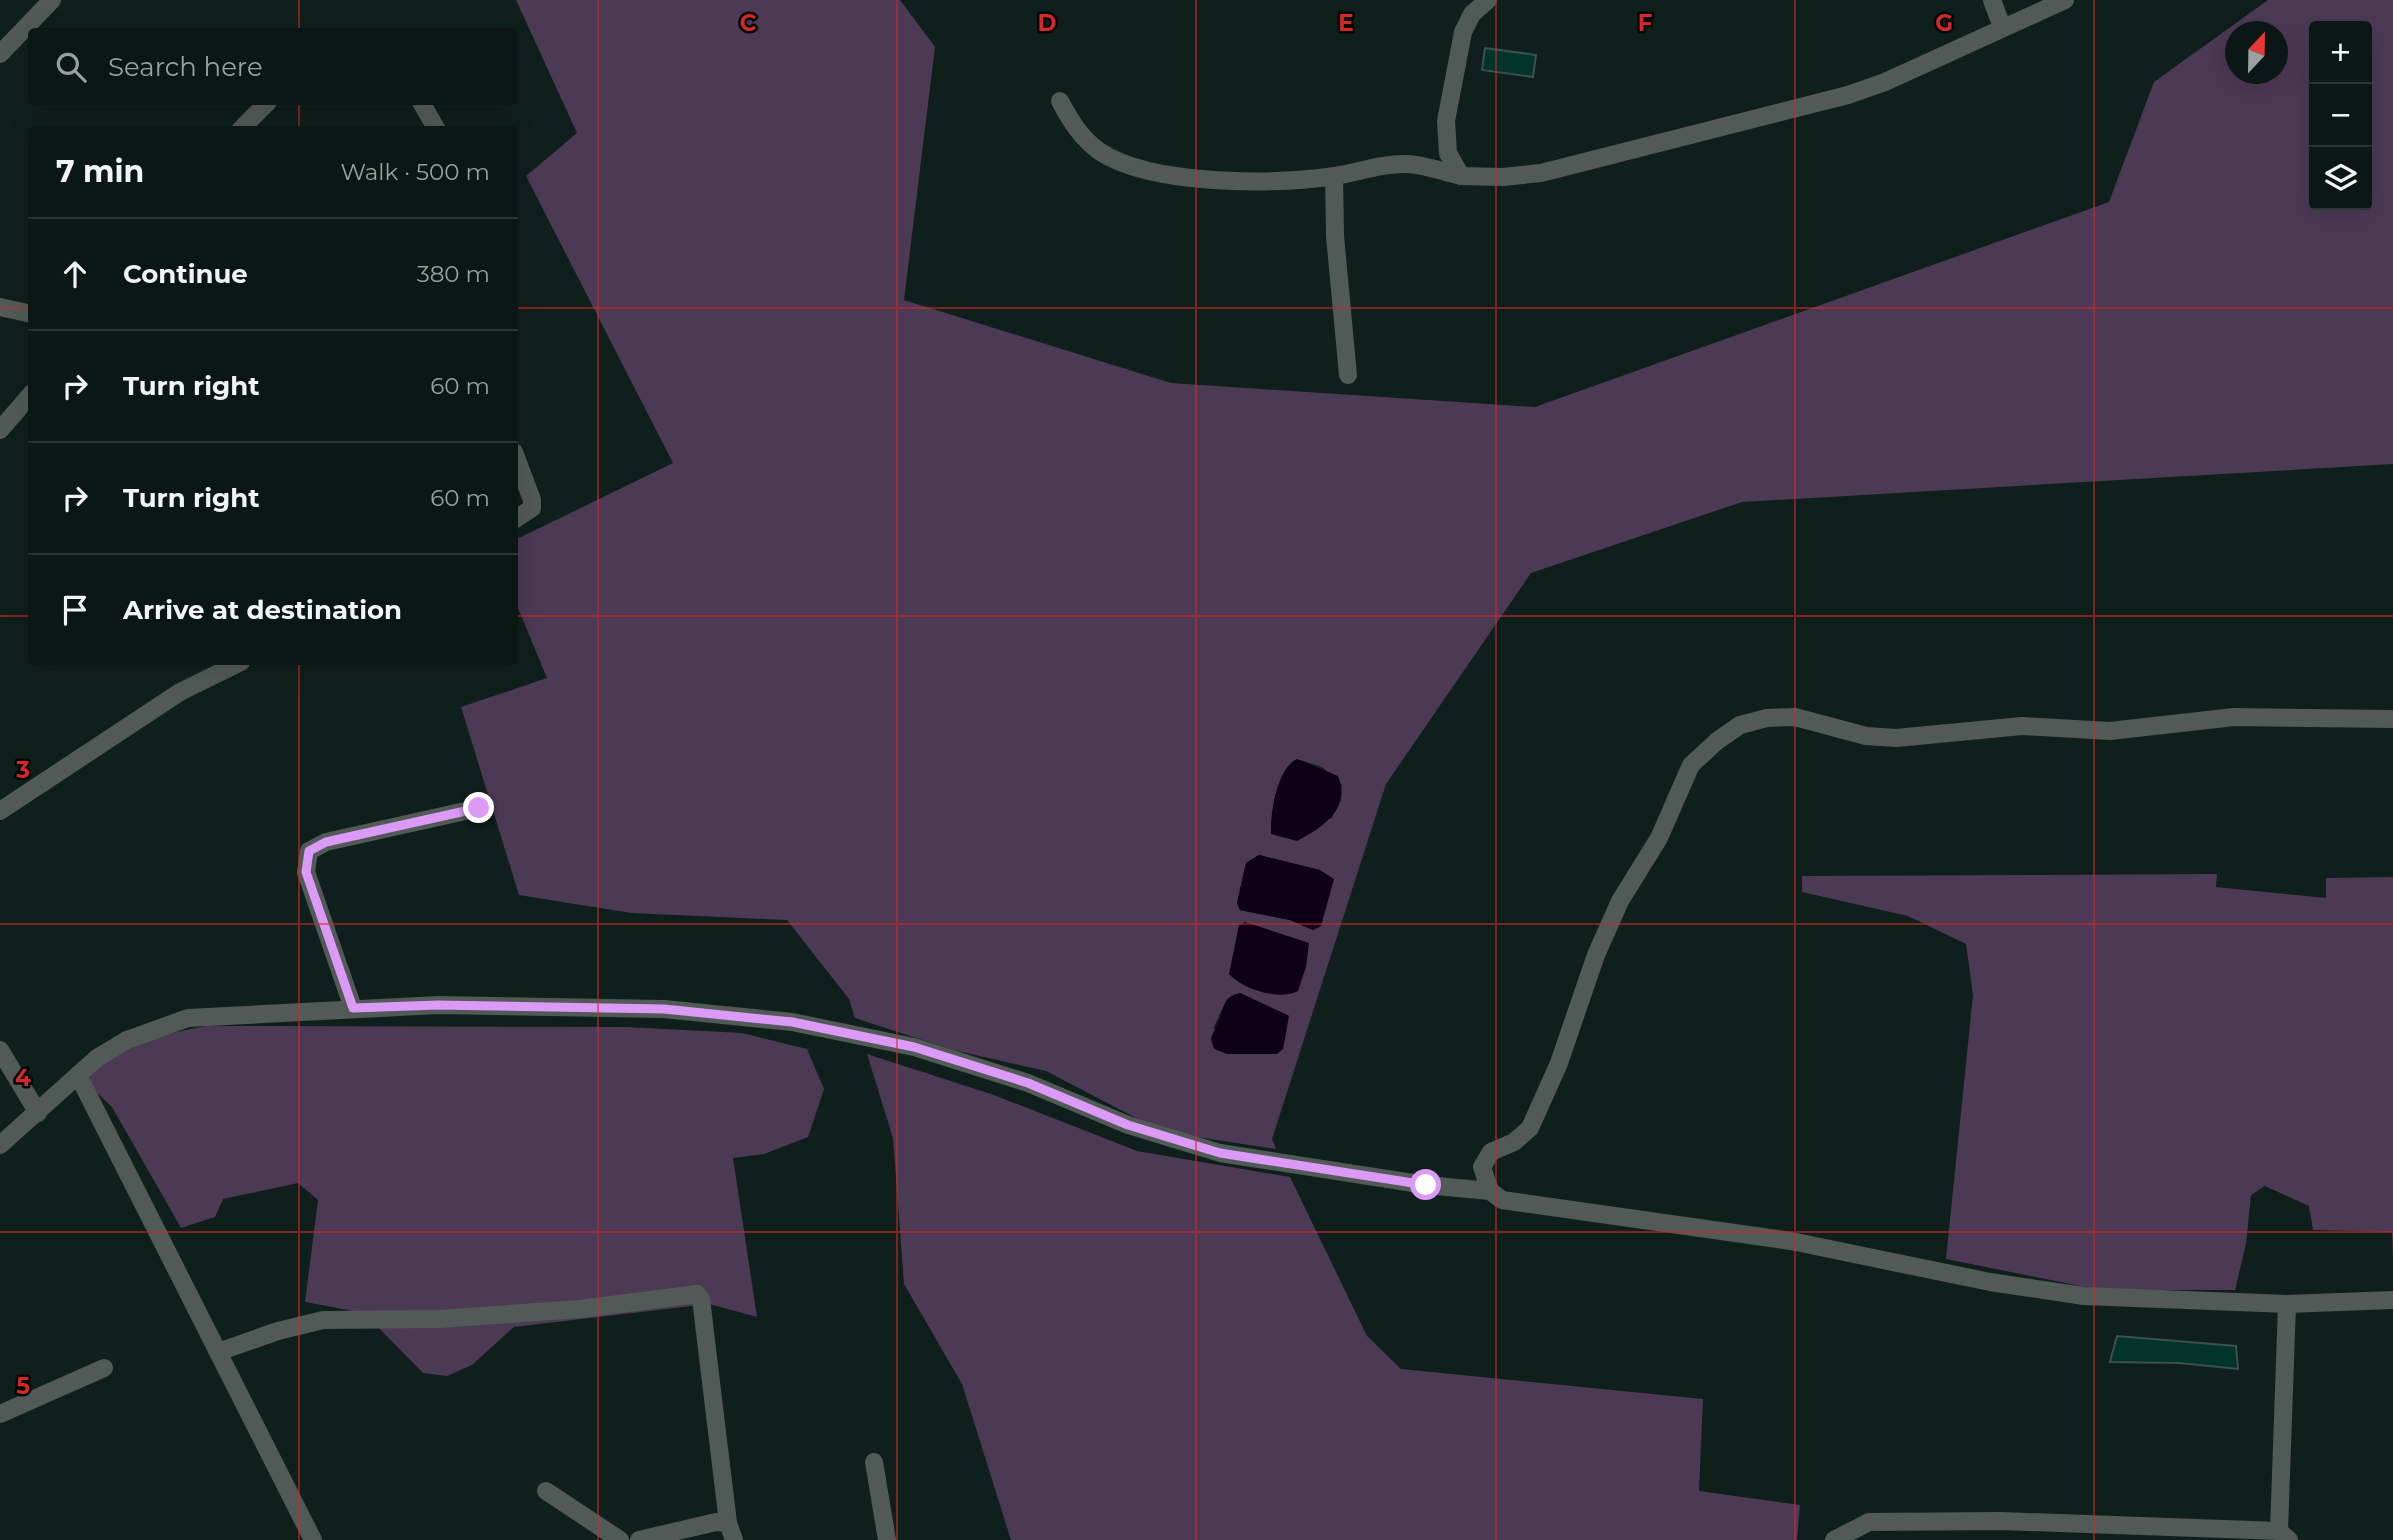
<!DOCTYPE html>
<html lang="en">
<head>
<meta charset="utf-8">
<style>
  body { margin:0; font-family:Montserrat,sans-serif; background:#192422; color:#f1f3f6 }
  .controls { position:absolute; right:21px; top:21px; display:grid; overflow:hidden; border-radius:7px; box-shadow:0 7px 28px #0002 }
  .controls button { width:63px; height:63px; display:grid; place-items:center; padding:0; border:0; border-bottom:2px solid #2b3634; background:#0b1714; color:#f1f3f6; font:35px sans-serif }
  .compass { position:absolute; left:2225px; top:21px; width:63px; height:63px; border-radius:50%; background:#0b1714; box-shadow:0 7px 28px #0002; rotate:22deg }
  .stop { position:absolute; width:21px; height:21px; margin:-16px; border:5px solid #db9af6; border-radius:50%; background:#fff }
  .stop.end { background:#db9af6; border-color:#fff; box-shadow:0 2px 7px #0008 }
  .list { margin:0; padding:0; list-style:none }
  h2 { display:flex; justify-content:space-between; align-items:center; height:91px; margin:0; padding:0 28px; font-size:30px }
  h2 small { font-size:23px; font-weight:400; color:#9a9fa0 }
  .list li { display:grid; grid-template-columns:46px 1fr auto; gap:21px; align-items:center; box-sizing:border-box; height:112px; padding:0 28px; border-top:2px solid #2b3634 }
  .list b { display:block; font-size:26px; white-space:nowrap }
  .list em { font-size:23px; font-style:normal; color:#9a9fa0 }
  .icon { flex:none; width:38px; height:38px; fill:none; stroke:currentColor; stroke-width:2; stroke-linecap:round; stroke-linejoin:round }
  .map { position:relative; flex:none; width:2393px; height:1540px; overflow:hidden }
  .search { position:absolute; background:#0b1714; box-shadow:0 7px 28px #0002; left:28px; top:28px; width:490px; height:77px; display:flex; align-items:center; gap:18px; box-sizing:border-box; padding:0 24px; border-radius:7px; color:#9a9fa0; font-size:26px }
  .panel { position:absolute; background:#0b1714; box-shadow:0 7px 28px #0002; left:28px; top:126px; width:490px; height:539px; border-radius:7px }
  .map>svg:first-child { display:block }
  .green { fill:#4c3954; fill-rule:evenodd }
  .water { fill:#0e0016 }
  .building { fill:#01342b; stroke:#3e504b; stroke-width:2 }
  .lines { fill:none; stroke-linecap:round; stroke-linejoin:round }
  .minor { stroke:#525a58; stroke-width:18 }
  .route { stroke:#db9af6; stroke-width:9 }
  .grid { fill:none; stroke:#d62828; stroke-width:2; stroke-opacity:0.55 }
  .grid-label { font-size:23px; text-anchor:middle; font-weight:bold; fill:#d62828; stroke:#030706; stroke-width:5; stroke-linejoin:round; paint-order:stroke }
</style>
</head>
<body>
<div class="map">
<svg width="2393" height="1540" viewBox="0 0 2393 1540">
  <rect width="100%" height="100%" fill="#0f1f1b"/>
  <g class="green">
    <path d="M 516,0 L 900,0 L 935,47 L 904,300 L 1171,383 L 1535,407 L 2109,202 L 2154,82 L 2268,0 L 2393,0 L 2393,464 L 1742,502 L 1531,573 L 1386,784 L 1272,1139 L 1276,1149 L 1190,1136 L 1136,1118 L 1046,1071 L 953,1050 L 855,1018 L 849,999 L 787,920 L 631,913 L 519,895 L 461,707 L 547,678 L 515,601 L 515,540 L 673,463 L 526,176 L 577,133 ZM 2314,26 L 2367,26 L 2367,205 L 2314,205 ZM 2236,32 L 2278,32 L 2278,74 L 2236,74 ZM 1297,759 L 1322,767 L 1342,785 L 1332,818 L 1272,834 C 1270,813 1277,768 1297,759 ZM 1259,855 L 1320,870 L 1313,930 L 1290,920 L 1240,910 L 1237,903 L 1246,863 ZM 1240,993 L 1289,1016 L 1213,1029 L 1227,999 Z"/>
    <polygon points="2217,874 2216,887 2326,898 2326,878 2393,877 2393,1259 2392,1232 2313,1230 2309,1206 2265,1186 2251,1195 2246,1244 2235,1290 2100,1290 1946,1259 1973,995 1966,944 1908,916 1802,892 1802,876"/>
    <path d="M 207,1026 L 627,1027 L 742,1033 L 807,1049 L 824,1089 L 808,1137 L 764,1154 L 733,1158 L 757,1317 L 709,1304 L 514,1327 L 472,1365 L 447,1376 L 423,1373 L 364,1313 L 305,1302 L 318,1200 L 298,1183 L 223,1199 L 215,1217 L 181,1228 L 112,1107 L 90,1086 L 90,1074 C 119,1044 167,1033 207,1026 Z"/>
    <polygon points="867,1054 994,1095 1137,1151 1290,1177 1367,1336 1401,1369 1703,1399 1699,1491 1800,1505 1797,1540 1011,1540 962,1384 904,1284 893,1138"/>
  </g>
  <g class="water">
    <path d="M 1297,759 L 1338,776 C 1352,809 1321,828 1297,841 L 1271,834 C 1270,813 1277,769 1297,759 Z"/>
    <polygon points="1259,855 1320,870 1334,879 1321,926 1313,930 1290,920 1240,910 1237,903 1246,863"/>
    <path d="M 1245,922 L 1309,943 L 1306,967 L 1298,991 C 1279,1001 1242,989 1229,974 L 1239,925 Z"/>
    <path d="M 1240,993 L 1289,1016 L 1283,1049 L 1277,1054 L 1227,1054 L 1214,1049 L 1211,1039 C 1213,1031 1218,1025 1220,1018 C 1224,1005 1225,996 1240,993 Z"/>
  </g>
  <g class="building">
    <polygon points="1485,48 1536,55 1533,77 1482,70"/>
    <polygon points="2117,1336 2236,1346 2238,1369 2179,1363 2110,1362"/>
  </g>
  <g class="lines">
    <g class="minor">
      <polyline points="1488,0 1472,14 1463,32 1446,121 1448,153 1461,176 1503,177 1541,173 1848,95 1885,82 2065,0"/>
      <polyline points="1992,0 2002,27"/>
      <polyline points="0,54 52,0"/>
      <path d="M 1060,101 C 1070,120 1081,138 1099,151 C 1151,186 1273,185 1335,176 C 1359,172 1383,163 1408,164 C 1426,165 1443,172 1461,176"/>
      <polyline points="421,102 437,130"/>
      <polyline points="240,130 268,102"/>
      <polyline points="1334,176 1335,236 1348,375"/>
      <polyline points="0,307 32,314"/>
      <polyline points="0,430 32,393"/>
      <polyline points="514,452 532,500 532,508 514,520"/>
      <polyline points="0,811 180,692 241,662"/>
      <polyline points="353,1008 306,872 309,851 326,842 479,808"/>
      <polyline points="0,1050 38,1113"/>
      <polyline points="78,1075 313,1540"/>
      <polyline points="0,1145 97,1058 127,1040 188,1018 438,1005 664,1009 792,1022 914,1047 1028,1083 1128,1125 1220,1153 1426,1185 1490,1191 1502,1200 1791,1241 1990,1282 2084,1296 2287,1304"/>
      <polyline points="1490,1191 1482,1167 1491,1152 1514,1142 1530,1128 1559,1063 1596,955 1620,901 1659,838 1691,765 1717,741 1740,725 1767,718 1795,717 1866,736 1896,738 2022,726 2110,731 2234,717 2393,719"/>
      <polyline points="218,1352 278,1331 323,1320 440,1319 580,1309 697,1294 701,1299 728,1523"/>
      <polyline points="0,1414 104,1368"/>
      <polyline points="874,1462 887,1540"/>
      <polyline points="546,1491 620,1540"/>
      <polyline points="2279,1531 2287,1304 2393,1300"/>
      <polyline points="639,1540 716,1522 728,1523 734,1540"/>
      <polyline points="1834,1540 1869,1522 2001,1521 2279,1531 2289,1540"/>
    </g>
  </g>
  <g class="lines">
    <polyline class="route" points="479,808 326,842 309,851 306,872 353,1008 438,1005 664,1009 792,1022 914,1047 1028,1083 1128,1125 1220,1153 1426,1185"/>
  </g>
  <path class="grid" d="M 299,0 L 299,32M 598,0 L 598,1540M 897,0 L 897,1540M 1196,0 L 1196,1540M 1496,0 L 1496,1540M 1795,0 L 1795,1540M 2094,0 L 2094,1540M 299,102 L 299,130M 0,308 L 32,308M 514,308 L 2393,308M 0,616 L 32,616M 514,616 L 2393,616M 299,662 L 299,1540M 0,924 L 2393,924M 0,1232 L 2393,1232"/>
  <g class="grid-label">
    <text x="748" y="31">C</text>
    <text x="1047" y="31">D</text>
    <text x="1346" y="31">E</text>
    <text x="1645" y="31">F</text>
    <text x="1944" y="31">G</text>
    <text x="23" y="778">3</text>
    <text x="23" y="1086">4</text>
    <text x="23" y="1394">5</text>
  </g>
</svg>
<div class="controls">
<button>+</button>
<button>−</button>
<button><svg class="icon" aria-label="layers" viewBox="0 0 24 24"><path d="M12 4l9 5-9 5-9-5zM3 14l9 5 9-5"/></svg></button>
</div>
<svg class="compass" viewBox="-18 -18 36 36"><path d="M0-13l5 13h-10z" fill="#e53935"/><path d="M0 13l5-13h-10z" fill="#9a9fa0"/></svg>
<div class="stop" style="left:1426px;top:1185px"></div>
<div class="stop end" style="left:479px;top:808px"></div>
<div class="search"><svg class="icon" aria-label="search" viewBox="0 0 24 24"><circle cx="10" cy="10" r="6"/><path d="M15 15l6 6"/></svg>Search here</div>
<section class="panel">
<h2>7 min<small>Walk · 500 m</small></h2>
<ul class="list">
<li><svg class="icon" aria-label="ahead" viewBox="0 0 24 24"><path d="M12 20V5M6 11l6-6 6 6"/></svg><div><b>Continue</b></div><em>380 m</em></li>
<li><svg class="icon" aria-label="right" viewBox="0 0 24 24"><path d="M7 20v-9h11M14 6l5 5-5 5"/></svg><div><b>Turn right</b></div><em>60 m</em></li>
<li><svg class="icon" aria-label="right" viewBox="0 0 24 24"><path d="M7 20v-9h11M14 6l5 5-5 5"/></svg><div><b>Turn right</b></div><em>60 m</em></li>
<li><svg class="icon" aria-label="arrive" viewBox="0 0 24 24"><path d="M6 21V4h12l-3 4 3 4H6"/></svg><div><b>Arrive at destination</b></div></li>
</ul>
</section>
</div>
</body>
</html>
